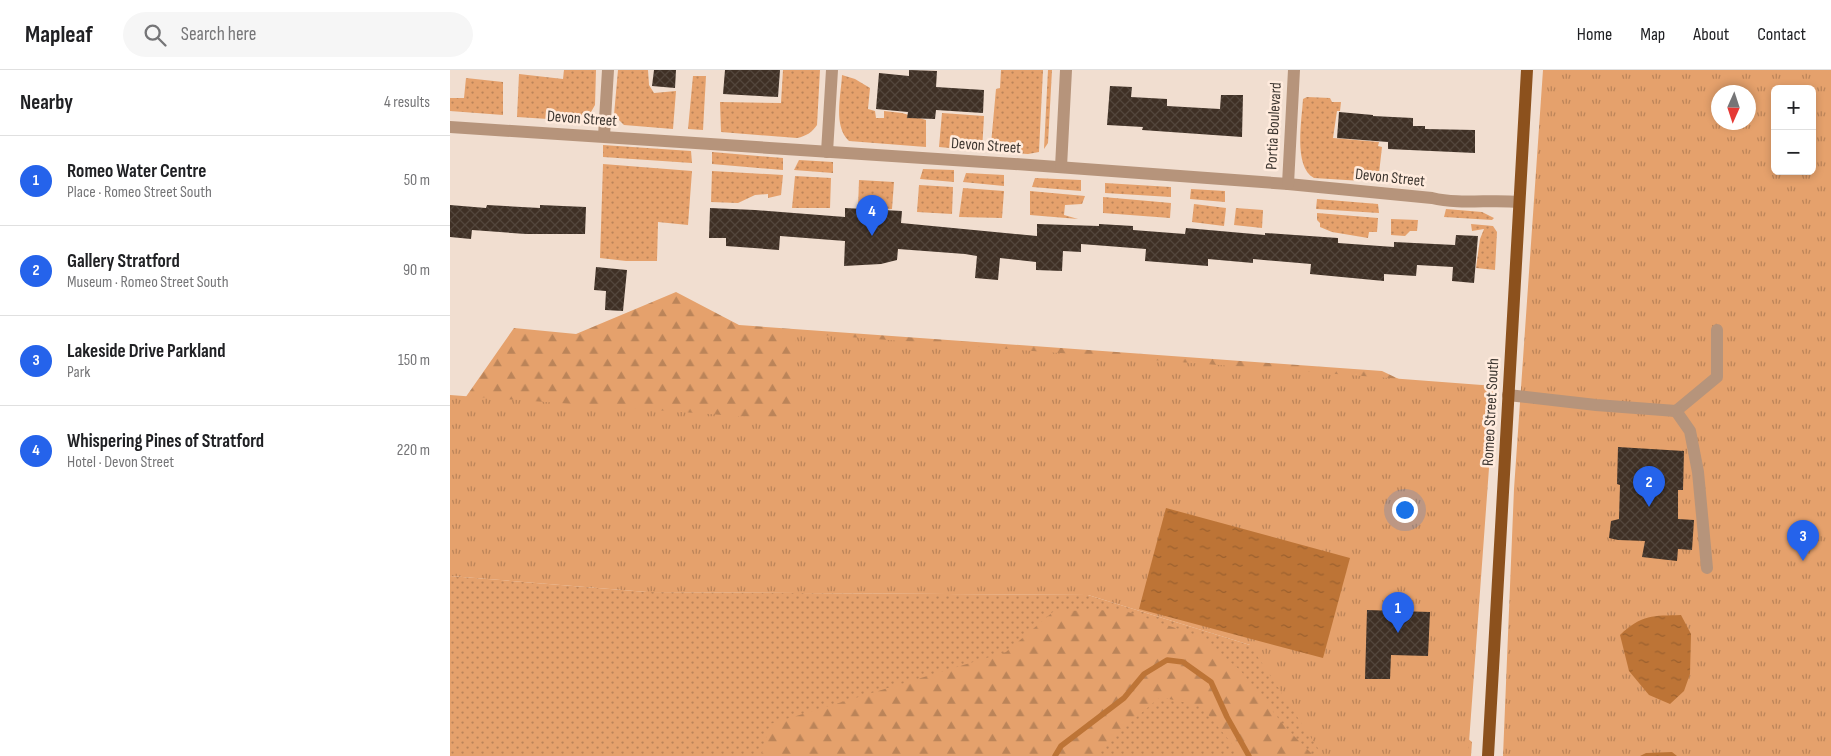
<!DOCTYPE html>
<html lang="en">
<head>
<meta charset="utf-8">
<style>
  body { margin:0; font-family:"Sofia Sans Condensed",sans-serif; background:#f6f6f6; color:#202124 }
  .controls { position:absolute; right:15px; top:15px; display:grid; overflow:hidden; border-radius:8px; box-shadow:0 2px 8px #0003 }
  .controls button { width:45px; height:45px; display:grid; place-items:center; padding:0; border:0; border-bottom:1px solid #e0e0e0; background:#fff; color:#202124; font:25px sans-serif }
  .compass { position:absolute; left:1261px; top:15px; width:45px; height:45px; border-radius:50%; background:#fff; box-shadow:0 2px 8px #0003; rotate:183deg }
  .you { position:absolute; left:954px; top:439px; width:18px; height:18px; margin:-12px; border:4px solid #fff; border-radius:50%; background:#1a73e8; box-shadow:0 0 0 8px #1a73e833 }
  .badge { display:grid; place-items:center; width:32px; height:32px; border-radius:50%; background:#2563eb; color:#fff; font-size:16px; font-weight:700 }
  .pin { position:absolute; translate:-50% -41px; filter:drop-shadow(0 1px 2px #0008) }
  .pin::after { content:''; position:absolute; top:26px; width:18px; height:15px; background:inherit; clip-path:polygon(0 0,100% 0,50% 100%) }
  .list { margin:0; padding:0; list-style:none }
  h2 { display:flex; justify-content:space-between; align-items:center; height:65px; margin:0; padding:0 20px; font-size:21px }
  h2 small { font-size:16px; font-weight:400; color:#757577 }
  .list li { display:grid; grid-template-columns:32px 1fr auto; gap:15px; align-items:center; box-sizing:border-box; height:90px; padding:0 20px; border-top:1px solid #e0e0e0 }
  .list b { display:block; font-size:19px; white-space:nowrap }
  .list p { margin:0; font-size:16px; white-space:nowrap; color:#757577 }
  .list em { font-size:16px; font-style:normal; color:#757577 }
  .icon { flex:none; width:28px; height:28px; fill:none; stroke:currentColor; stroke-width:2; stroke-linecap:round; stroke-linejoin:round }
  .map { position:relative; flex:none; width:1381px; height:686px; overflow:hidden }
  header { display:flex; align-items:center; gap:30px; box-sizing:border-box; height:70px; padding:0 25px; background:#fff; border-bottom:1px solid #e0e0e0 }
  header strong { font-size:24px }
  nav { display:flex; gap:28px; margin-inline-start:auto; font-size:18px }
  .search { width:350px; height:45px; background:#f6f6f6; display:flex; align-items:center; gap:12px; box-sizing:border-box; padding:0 18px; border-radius:28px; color:#757577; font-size:19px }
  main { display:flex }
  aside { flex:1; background:#fff }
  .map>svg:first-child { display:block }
  .grass { fill:url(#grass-dots) }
  .forest { fill:url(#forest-firs) }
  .park { fill:url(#park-tufts); fill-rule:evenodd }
  .water { fill:url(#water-ripples) }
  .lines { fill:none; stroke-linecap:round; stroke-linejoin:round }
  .stream { stroke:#bd7436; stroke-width:5.5 }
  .building { fill:url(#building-cross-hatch) }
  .minor { stroke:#b6947b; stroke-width:12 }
  .major { stroke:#8c511d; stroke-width:12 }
  .labels { text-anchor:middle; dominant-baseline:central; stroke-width:5; stroke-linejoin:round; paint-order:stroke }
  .street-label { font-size:16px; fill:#3c352f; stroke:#ffebdd }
</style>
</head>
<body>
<header>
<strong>Mapleaf</strong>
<div class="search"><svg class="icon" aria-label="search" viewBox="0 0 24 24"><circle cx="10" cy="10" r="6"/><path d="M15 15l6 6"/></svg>Search here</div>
<nav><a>Home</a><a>Map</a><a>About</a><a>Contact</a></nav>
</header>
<main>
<aside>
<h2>Nearby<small>4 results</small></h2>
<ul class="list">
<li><span class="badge">1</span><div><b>Romeo Water Centre</b><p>Place · Romeo Street South</p></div><em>50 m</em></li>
<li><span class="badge">2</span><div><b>Gallery Stratford</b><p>Museum · Romeo Street South</p></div><em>90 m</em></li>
<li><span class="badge">3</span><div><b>Lakeside Drive Parkland</b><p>Park</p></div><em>150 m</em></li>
<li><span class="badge">4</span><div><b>Whispering Pines of Stratford</b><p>Hotel · Devon Street</p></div><em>220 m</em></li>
</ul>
</aside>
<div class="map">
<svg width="1381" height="686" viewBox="0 0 1381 686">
  <defs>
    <pattern id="grass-dots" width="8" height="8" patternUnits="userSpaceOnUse" patternTransform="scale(1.25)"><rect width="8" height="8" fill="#e5a16c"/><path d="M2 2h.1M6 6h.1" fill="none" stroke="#bb8459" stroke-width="1.8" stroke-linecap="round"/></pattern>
    <pattern id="forest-firs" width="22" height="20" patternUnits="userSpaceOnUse" patternTransform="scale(1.25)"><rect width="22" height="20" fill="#e5a16c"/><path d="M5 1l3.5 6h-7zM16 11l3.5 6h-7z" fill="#bb8459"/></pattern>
    <pattern id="park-tufts" width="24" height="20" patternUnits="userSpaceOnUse" patternTransform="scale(1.25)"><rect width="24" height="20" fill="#e5a16c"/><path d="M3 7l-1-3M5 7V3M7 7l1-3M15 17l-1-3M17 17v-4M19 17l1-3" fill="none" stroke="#bb8459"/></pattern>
    <pattern id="water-ripples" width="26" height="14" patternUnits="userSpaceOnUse" patternTransform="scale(1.25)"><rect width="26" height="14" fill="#bd7436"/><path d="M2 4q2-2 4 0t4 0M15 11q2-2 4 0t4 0" fill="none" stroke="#9b602e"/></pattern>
    <pattern id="building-cross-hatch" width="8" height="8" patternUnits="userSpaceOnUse" patternTransform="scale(1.25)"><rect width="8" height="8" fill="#3f3025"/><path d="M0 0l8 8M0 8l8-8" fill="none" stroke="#53463c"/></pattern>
  </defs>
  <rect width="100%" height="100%" fill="#f1ded0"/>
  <g class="grass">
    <polygon points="114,0 146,0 145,35 141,42 129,51 67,47 69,4 113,9"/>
    <polygon points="168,0 198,0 199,15 204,23 226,21 223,59 174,55 164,45"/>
    <path d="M 333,0 L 370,0 L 367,55 C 362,62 357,66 347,68 L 271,62 L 270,32 L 331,33 Z"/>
    <polygon points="551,0 593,0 589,82 578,84 545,82 541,74 546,19 550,18"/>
    <polygon points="598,0 602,0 598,73 594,79"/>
    <path d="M 392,5 L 405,9 L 420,18 L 418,39 L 425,41 L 426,48 L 434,48 L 434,41 L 452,43 L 476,50 L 476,77 L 399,71 C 383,56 391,26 392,5 Z"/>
    <polygon points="243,6 256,6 253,60 238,59"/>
    <polygon points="16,8 53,12 53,45 0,41 0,28 14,28"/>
    <path d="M 857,27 L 880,28 L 882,32 L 891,32 L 890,41 L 887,41 L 883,68 L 929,72 L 928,76 L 932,77 L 928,112 L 864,108 C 843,97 852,49 853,29 Z"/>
    <polygon points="492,43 534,46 532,81 489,77"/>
    <polygon points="153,75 241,81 242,93 153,87"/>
    <polygon points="262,82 333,88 333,100 262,94"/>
    <polygon points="349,90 383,92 383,103 344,100"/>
    <polygon points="153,94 242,101 238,155 208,152 207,191 176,191 150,188"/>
    <polygon points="473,99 504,100 504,112 470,109"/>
    <polygon points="262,101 333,105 331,125 318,128 318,124 305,125 288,133 261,132"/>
    <polygon points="516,103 554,105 554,116 513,112"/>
    <polygon points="345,106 381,108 380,138 342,138"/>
    <polygon points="585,108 631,110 631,121 582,117"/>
    <polygon points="409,110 444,112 442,139 408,138"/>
    <polygon points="655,113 721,117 721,127 655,123"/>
    <polygon points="469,115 503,117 502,144 467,142"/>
    <polygon points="513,118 554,121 552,148 509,147"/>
    <polygon points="741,119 775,121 775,132 740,129"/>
    <polygon points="580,121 635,126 632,134 615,135 614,145 628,149 580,145"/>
    <polygon points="653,127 721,133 720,148 653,143"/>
    <polygon points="867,129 928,134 929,143 866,139"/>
    <polygon points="744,134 776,138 774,156 742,152"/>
    <polygon points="786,138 813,140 812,158 784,155"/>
    <polygon points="996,139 1032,142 1044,148 1042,150 994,147"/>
    <polygon points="867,143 928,148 927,162 919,162 918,168 882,162 870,157 870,153 867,150"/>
    <polygon points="941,149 968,150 967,161 960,161 955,166 941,165"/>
    <polygon points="1021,154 1043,156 1047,162 1045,200 1026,198 1030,169 1034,159 1022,161"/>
    <polygon points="0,506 197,522 638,525 800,575 803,573 1012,664 1022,672 1021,686 0,686"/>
  </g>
  <g class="forest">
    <polygon points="226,222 289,255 932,301 974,321 1019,398 6,341 64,258 126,264"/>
    <polygon points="672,540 749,566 790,600 836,658 864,686 792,686 751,636 710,627 641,686 311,686 320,654 556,582 604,541"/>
    <polygon points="0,685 94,685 99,686 0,686"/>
  </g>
  <g class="park">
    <path d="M 1093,0 L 1381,0 L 1381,686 L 1053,686 L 1064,419 ZM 1325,19 L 1362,19 L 1362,101 L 1325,101 ZM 1268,22 L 1298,22 L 1298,52 L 1268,52 Z"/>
    <polygon points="346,263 1045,316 1018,686 873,686 800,575 638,525 197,522 0,506 0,325 340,350"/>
  </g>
  <g class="water">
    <polygon points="716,438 900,488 873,588 689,539"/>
    <path d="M 1231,545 L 1241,564 L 1240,604 L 1234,621 L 1220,634 L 1199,625 L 1179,601 L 1170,565 C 1192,544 1203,546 1231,545 Z"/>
    <polygon points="1222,682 1227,686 1190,686 1196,683"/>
  </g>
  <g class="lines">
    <polyline class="stream" points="605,686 611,676 674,628 694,604 717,590 733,592 761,612 777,647 799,686"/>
  </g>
  <g class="building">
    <polygon points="204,0 226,0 225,18 202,16"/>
    <polygon points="275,0 330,0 328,27 273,24"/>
    <polygon points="459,0 487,1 486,17 534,20 533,43 486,40 485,49 457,48 458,42 426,39 429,3 459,6"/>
    <polygon points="660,16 682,17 681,27 717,29 717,36 770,39 771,25 793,25 792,67 692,60 693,57 657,55"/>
    <polygon points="889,42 923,45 923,46 963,48 963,56 975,56 975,59 1025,60 1025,83 938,79 938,72 887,68"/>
    <polygon points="0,135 36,138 37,135 90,138 90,135 136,137 135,164 76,164 22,160 21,169 0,167"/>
    <polygon points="260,138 305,140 395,147 395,138 452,141 451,153 587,166 587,154 649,156 649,154 683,156 683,160 735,164 736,158 815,165 815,163 888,168 888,173 944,177 944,172 1005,175 1006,165 1028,166 1024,213 1002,211 1003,197 967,195 966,206 934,204 934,211 860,204 861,194 803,189 803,193 758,189 758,196 695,191 696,179 631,174 631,182 613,181 612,201 586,200 586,192 550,188 548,210 525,208 527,186 515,184 448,179 447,190 431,194 394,196 395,171 330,166 329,180 276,176 276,168 259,168"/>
    <polygon points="146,197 177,200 173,241 155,240 156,221 144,220"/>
    <polygon points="1168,377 1234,381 1233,420 1228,420 1228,449 1244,450 1242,480 1228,479 1227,491 1192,487 1195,471 1168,470 1159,468 1161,451 1169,449 1170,415 1167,414"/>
    <polygon points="917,540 980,542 978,586 941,585 940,609 915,609"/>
  </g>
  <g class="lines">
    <g class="minor">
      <path d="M 0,57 L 580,95 L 838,114 L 982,128 C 1010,135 1040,129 1069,132"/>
      <polyline points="154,66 158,0"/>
      <polyline points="377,82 382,0"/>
      <polyline points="611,97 616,0"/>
      <polyline points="838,114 844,0"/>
      <polyline points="1058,325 1146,335 1226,341 1267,307 1267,260"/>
      <polyline points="1226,341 1240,361 1248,402 1257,498"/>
    </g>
    <polyline class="major" points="1038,686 1077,0"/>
  </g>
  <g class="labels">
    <g class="street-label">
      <text transform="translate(132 49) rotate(4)">Devon Street</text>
      <text transform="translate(824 56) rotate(-87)">Portia Boulevard</text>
      <text transform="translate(536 76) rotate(4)">Devon Street</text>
      <text transform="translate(940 108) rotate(6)">Devon Street</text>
      <text transform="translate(1041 342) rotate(-87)">Romeo Street South</text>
    </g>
  </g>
</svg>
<div class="controls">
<button>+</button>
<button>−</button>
</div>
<svg class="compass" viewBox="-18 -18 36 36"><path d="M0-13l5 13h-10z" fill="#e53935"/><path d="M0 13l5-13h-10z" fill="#757577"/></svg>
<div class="you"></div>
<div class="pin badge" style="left:948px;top:563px">1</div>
<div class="pin badge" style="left:1199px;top:437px">2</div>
<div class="pin badge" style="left:1353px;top:491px">3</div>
<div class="pin badge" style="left:422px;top:166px">4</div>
</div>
</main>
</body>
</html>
